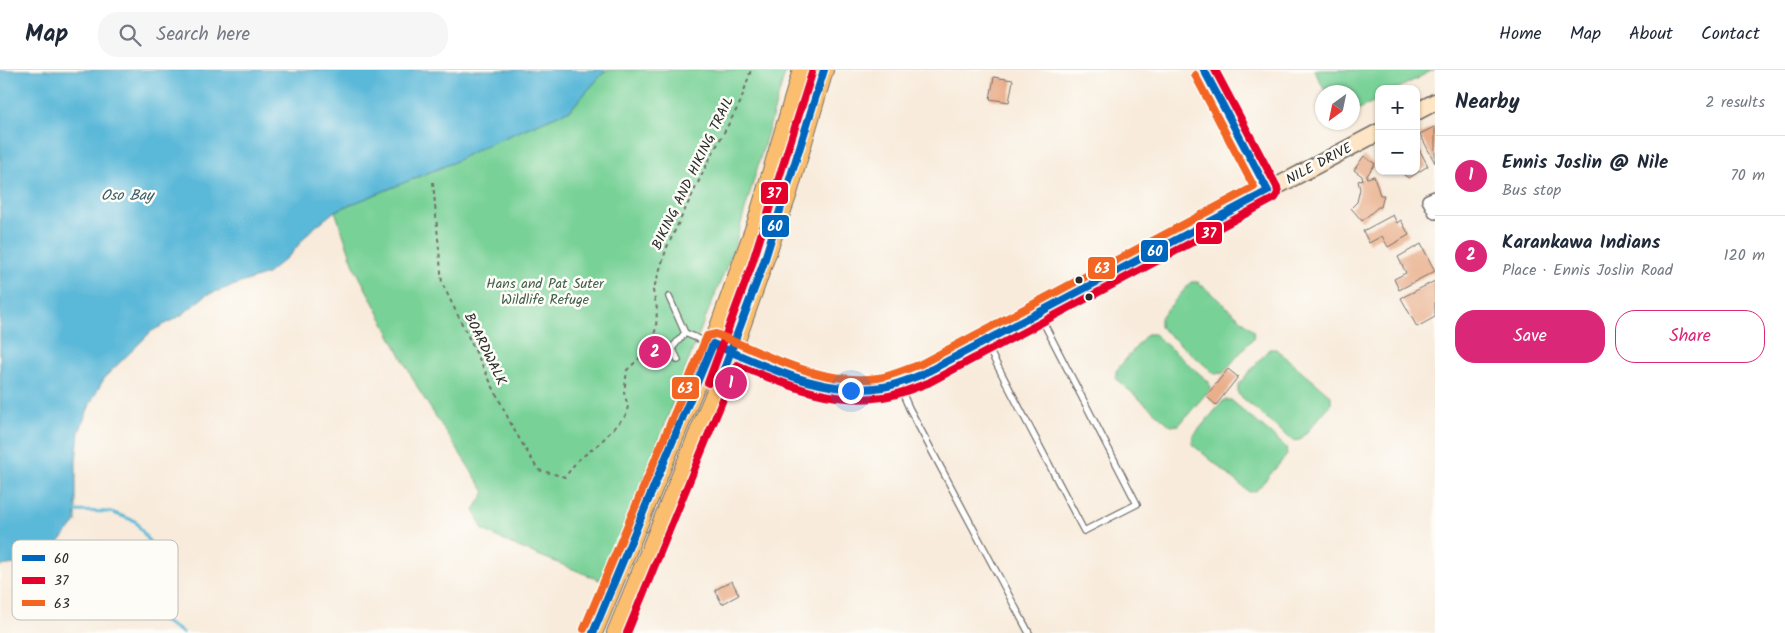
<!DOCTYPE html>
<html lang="en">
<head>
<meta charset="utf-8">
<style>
  body { margin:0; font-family:Kalam,sans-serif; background:#f6f6f7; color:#1f2937 }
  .controls { position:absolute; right:15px; top:15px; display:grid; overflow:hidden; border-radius:10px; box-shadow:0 1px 4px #0004 }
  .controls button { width:45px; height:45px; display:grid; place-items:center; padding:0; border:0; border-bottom:1px solid #e0e1e3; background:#fff; color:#1f2937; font:25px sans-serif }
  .compass { position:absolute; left:1315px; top:15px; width:45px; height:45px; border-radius:50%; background:#fff; box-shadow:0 1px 4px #0004; rotate:213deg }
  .you { position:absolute; left:850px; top:320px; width:18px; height:18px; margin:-12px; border:4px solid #fff; border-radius:50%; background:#1a73e8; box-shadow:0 0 0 8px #1a73e833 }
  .badge { display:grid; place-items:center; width:32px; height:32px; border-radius:50%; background:#db2777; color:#fff; font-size:16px; font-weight:700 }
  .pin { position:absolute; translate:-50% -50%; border:2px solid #fff; box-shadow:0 1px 5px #0006 }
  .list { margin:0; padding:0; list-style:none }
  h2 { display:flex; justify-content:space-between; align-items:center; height:65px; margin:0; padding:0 20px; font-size:21px }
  h2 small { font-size:16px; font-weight:400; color:#747a83 }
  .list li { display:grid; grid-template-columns:32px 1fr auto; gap:15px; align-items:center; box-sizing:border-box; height:80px; padding:0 20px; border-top:1px solid #e0e1e3 }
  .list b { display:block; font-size:19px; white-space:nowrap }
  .list p { margin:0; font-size:16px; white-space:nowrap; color:#747a83 }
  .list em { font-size:16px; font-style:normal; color:#747a83 }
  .actions { display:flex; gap:10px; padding:15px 20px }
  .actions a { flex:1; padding:11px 0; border:1px solid #db2777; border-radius:20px; text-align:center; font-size:18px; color:#db2777 }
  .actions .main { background:#db2777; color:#fff }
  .icon { flex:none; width:28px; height:28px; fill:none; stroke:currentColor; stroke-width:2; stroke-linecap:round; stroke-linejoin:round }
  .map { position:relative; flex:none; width:1435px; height:563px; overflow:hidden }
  header { display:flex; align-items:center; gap:30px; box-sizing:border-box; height:70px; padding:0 25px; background:#fff; border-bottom:1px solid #e0e1e3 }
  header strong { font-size:24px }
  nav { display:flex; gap:28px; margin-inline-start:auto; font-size:18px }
  .search { width:350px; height:45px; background:#f6f6f7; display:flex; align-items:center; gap:12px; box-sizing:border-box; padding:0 18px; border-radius:20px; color:#747a83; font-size:19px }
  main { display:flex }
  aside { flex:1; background:#fff }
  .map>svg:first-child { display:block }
  .green { fill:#78d197; stroke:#527e61 }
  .water { fill:#5ab8d8; stroke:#427282 }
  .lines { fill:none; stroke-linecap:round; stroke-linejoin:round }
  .stream { stroke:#5ab8d8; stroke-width:3 }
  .building { fill:#e9af8b }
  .lane-casing { stroke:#736e69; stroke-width:8 }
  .street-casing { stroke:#736e69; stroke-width:14 }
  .secondary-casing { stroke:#736e69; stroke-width:19 }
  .primary-casing { stroke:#736e69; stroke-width:20 }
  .path { stroke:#736e69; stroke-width:2; stroke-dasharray:4 4; stroke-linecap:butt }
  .lane { stroke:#fff; stroke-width:5.5 }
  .street { stroke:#fff; stroke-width:11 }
  .secondary { stroke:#fde5c5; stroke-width:16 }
  .primary { stroke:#fbbe6e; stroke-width:18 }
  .bus-1-casing { stroke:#fdfcf7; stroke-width:11 }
  .bus-2-casing { stroke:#fdfcf7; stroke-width:11 }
  .bus-3-casing { stroke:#fdfcf7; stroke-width:11 }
  .bus-1 { stroke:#0065bd; stroke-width:8 }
  .bus-2 { stroke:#e4002b; stroke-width:8 }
  .bus-3 { stroke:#f26522; stroke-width:8 }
  .bus-dot { fill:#2b2b2b; stroke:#fdfcf7; stroke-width:2 }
  .labels { text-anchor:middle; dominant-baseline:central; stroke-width:5; stroke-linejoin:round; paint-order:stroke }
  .street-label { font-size:14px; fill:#2b2b2b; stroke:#fdfcf7 }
  .park-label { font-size:14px; fill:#425d4b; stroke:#fdfcf7 }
  .water-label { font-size:15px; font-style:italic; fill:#3b5c68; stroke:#fdfcf7 }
  .key { fill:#fdfcf7; stroke:#bebdba; stroke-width:1 }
  .key-label { font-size:14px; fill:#2b2b2b }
  .line-badge { stroke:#fdfcf7; stroke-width:2 }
  .badge-label { font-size:14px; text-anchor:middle; font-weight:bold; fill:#fff }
</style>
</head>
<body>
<header>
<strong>Map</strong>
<div class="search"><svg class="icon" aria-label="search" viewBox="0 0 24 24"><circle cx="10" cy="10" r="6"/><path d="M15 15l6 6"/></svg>Search here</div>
<nav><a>Home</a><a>Map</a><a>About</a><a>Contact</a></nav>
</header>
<main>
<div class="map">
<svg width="1435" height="563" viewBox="0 0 1435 563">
  <rect width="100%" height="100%" fill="#fdfcf7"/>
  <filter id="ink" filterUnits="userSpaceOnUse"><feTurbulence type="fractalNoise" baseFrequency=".02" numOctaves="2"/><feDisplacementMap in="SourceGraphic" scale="10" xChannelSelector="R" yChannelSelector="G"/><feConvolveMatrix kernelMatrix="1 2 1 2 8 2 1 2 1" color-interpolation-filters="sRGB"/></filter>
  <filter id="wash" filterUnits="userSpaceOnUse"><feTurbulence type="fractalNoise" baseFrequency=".0096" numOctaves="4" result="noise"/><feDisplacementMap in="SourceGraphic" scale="20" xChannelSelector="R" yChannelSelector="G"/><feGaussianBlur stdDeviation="1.12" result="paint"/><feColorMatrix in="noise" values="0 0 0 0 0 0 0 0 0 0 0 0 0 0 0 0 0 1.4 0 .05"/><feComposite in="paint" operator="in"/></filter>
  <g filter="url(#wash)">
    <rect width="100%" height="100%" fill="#f8ebdb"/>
    <g class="green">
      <polygon points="606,0 786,0 733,181 694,276 650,394 600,510 511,474 483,460 474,440 485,422 420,322 355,198 335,141 452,93 482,77 570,40"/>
      <polygon points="1314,0 1433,0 1397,19 1379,19 1379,29 1353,42 1352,22 1326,22"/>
      <polygon points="1191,212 1198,212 1253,260 1254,267 1223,303 1215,304 1160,257 1160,248"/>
      <polygon points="1147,264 1154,264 1209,312 1210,319 1179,355 1171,356 1116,309 1116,301"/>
      <polygon points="1269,279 1276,279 1331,326 1331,334 1300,370 1293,371 1238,324 1238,315"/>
      <polygon points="1224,330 1231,330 1286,377 1287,385 1256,421 1249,422 1193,375 1193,366"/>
    </g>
    <polygon class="water" points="0,0 606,0 570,40 482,77 452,93 335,141 310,161 291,184 267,204 206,225 182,245 152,261 105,307 90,334 79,362 76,391 76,452 57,475 31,492 0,496"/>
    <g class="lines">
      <polyline class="stream" points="74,439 76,441 111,442 135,451 154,478 149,496 142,508 142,538 183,563"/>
    </g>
    <g id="blocks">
      <g class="building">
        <polygon points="994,7 1013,10 1009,32 990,29"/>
        <polygon points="1434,57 1435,59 1435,93 1420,64"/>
        <polygon points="1418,77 1428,96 1409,108 1404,105 1401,101 1416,101 1416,78"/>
        <polygon points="1364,86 1375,94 1366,107 1367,108 1374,106 1380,125 1384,125 1381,137 1378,137 1362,151 1351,138 1357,132 1360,119 1358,111 1363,109 1362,106 1354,100"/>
        <polygon points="1393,145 1397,153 1401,150 1409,165 1388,177 1382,166 1369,173 1363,161"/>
        <polygon points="1421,174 1435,201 1399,220 1394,209 1406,203 1398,187"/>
        <polygon points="1435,211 1435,247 1417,257 1401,228"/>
        <polygon points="1228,299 1238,307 1216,335 1206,326"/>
        <polygon points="732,511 739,525 722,534 715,520"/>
      </g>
    </g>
  </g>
  <g filter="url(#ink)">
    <use href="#blocks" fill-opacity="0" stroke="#736e69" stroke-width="1"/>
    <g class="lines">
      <defs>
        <g id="lane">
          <polyline points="669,227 685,263"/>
          <polyline points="985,272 1084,461 1137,434 1039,244"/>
          <polyline points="678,290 672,278 685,263 711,274"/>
          <polyline points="899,315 909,338 1029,563"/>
        </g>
        <polyline id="street" points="1435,127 1428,130 1435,143"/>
        <g id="secondary">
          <polyline points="1204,0 1268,121"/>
          <polyline points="1416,42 1435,32"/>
          <path d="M 713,274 C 764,294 818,324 875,318 C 891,317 908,309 923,304 L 1379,62"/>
        </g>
        <g id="primary">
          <polyline points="593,563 713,274 757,151 802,0"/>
          <polyline points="616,563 732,282 788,123 824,0"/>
        </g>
      </defs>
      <use href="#lane" class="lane-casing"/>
      <use href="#street" class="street-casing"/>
      <use href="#secondary" class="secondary-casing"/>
      <use href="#primary" class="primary-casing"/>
      <polyline class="path" points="433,112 442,213 513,358 538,400 565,407 577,391 600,373 626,345 628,336 624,323 627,300 646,282 652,271 656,258 657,239 653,221 667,177 709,90 740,33 751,0"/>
      <use href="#lane" class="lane"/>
      <use href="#street" class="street"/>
      <use href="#secondary" class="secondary"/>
      <use href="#primary" class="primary"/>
      <defs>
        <g id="bus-1">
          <polyline points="720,310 763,195 824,0"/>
          <path d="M 593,563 L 713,274 C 766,296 824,327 883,317 C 897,315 910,309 923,304 L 1268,121 L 1204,0"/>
        </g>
        <g id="bus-2">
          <polyline points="708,313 751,197 812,3"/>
          <path d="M 627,563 L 737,295 C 784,314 832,335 883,327 C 899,325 913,318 928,313 L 1275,128 L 1278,123 L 1277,117 L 1215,0"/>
        </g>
        <path id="bus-3" d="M 584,559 L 707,266 L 716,264 C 767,285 822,316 878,308 C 892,306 906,299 919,295 L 1254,117 L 1195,5"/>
      </defs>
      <use href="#bus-1" class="bus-1-casing"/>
      <use href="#bus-2" class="bus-2-casing"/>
      <use href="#bus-3" class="bus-3-casing"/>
      <use href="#bus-1" class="bus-1"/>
      <use href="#bus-2" class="bus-2"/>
      <use href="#bus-3" class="bus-3"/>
    </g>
  </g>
  <g class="bus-dot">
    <circle cx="1079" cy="210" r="4.5"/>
    <circle cx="1089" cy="227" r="4.5"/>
  </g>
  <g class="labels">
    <g class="street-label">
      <text transform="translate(1319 94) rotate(-28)">NILE DRIVE</text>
      <text transform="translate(693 103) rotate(-64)">BIKING AND HIKING TRAIL</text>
      <text transform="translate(485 279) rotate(64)">BOARDWALK</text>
    </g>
    <g class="park-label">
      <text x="545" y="214">Hans and Pat Suter<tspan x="545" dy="16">Wildlife Refuge</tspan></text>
    </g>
    <g class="water-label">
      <text x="127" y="126">Oso Bay</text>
    </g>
  </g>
  <rect x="12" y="470" width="166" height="80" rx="8" class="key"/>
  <rect x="22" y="485" width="23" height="6" fill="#0065bd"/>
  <rect x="22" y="507" width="23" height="7" fill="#e4002b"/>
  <rect x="22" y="530" width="23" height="6" fill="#f26522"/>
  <g class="key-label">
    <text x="54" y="493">60</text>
    <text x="54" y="515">37</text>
    <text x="54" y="538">63</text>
  </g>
  <g class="line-badge">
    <rect x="760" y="111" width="29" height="24" rx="5" fill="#e4002b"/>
    <rect x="761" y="144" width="29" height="24" rx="5" fill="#0065bd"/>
    <rect x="1195" y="151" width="28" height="24" rx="5" fill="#e4002b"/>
    <rect x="1140" y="169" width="29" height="24" rx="5" fill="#0065bd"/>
    <rect x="1087" y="186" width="29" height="24" rx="5" fill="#f26522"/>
    <rect x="671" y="306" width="29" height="24" rx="5" fill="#f26522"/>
  </g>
  <g class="badge-label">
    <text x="774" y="128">37</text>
    <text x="775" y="161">60</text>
    <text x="1209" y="168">37</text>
    <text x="1155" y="186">60</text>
    <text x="1102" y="203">63</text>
    <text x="685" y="323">63</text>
  </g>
</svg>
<div class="controls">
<button>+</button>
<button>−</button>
</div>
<svg class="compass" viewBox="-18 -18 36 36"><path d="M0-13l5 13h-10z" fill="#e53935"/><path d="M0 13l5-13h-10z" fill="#747a83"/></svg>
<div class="you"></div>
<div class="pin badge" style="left:731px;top:313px">1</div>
<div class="pin badge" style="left:655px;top:282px">2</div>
</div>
<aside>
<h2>Nearby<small>2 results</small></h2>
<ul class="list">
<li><span class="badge">1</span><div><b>Ennis Joslin @ Nile</b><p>Bus stop</p></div><em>70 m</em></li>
<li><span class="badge">2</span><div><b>Karankawa Indians</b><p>Place · Ennis Joslin Road</p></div><em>120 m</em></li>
</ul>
<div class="actions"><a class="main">Save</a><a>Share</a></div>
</aside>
</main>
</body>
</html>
